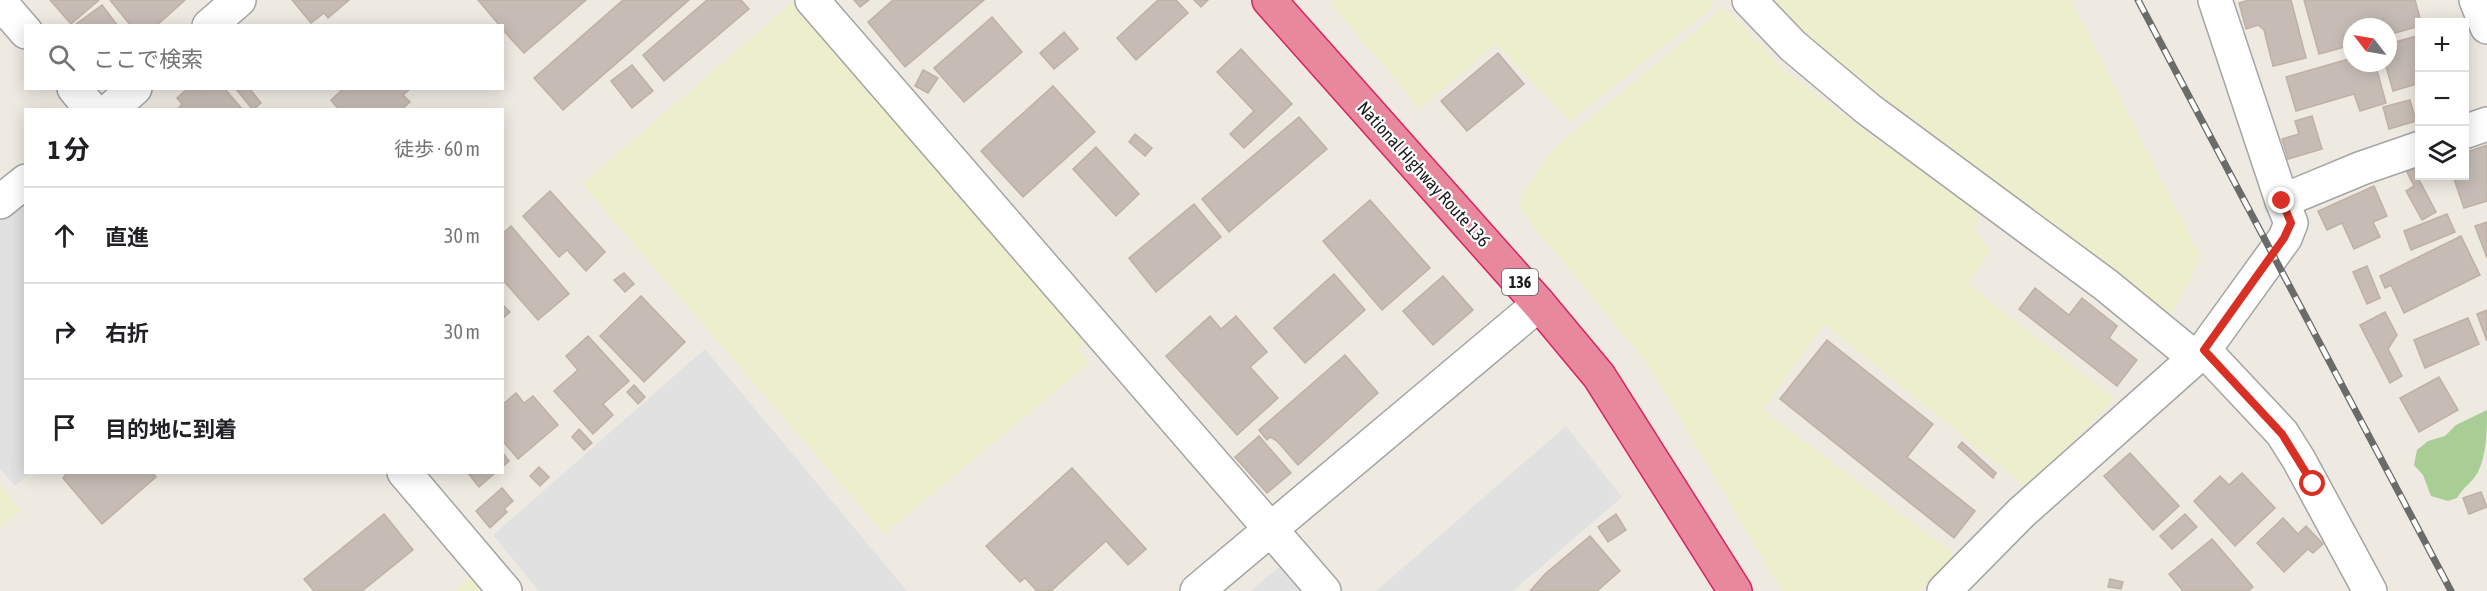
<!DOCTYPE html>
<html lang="ja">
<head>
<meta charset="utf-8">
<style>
  body { margin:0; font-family:"Asap Condensed","Noto Sans JP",sans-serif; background:#f6f6f6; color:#202124 }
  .controls { position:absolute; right:18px; top:18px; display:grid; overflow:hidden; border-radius:0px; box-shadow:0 3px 15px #0003 }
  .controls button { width:54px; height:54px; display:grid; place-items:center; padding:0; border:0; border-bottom:2px solid #e0e0e0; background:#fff; color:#202124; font:30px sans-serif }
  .compass { position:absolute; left:2343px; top:18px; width:54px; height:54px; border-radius:50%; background:#fff; box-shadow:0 3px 15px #0003; rotate:301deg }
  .stop { position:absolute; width:18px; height:18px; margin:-14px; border:4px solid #d93025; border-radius:50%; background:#fff }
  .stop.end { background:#d93025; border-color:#fff; box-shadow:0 2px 6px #0008 }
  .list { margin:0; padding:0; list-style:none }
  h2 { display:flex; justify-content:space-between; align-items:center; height:78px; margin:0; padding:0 24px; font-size:26px }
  h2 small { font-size:20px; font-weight:400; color:#757577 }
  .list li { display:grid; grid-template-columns:39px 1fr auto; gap:18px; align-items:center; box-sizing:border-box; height:96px; padding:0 24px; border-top:2px solid #e0e0e0 }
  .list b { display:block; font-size:22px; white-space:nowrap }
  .list em { font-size:20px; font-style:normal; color:#757577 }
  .icon { flex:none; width:33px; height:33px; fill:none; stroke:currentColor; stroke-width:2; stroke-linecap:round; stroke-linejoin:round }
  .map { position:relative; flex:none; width:2487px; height:591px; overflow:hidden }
  .search { position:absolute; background:#fff; box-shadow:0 3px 15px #0003; left:24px; top:24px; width:480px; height:66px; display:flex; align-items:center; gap:15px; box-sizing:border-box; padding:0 21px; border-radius:0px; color:#757577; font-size:22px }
  .panel { position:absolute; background:#fff; box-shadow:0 3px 15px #0003; left:24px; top:108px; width:480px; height:366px; border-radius:0px }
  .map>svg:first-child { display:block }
  .farmland { fill:#eceecc }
  .forest { fill:#a8ce96 }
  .parking { fill:#e1e1e1 }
  .building { fill:#c6bcb5; stroke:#c0b0a4; stroke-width:1.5 }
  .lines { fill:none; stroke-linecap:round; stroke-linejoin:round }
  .street-casing { stroke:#a4a4a4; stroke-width:36 }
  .highway-casing { stroke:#da2165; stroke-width:36 }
  .street { stroke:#fff; stroke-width:33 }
  .highway { stroke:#e8889c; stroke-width:33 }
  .rail-casing { stroke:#6b6b6b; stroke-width:7 }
  .rail { stroke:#fff; stroke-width:4.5; stroke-dasharray:14; stroke-linecap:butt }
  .route { stroke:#d93025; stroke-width:8 }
  .labels { text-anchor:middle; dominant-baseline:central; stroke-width:4.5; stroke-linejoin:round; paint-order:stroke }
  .shield { fill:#fff; stroke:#616161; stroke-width:1.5 }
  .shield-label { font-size:16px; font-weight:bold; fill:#1d1d1d }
  .street-label { font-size:18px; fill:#1d1d1d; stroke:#fff }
</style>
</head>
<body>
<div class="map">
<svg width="2487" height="591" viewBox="0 0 2487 591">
  <rect width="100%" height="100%" fill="#eeeae2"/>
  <g class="farmland">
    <polygon points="795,0 799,0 1090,339 1078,349 1089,363 884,534 582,184"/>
    <polygon points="1335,0 1714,0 1708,11 1570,121 1496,44 1420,109 1331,4"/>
    <polygon points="1770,0 2071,0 2201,258 2170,317 1860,87"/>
    <polygon points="1724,7 1786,72 1869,134 1977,211 1976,232 1990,250 1968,284 2115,399 2027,488 1824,324 1763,410 1950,551 1953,562 1918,591 1782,591 1647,363 1533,226 1519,206 1525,190 1553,149"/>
    <polygon points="0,485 21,510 0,528"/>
    <polygon points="470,576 483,591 454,591"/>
  </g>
  <path class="forest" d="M 2487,410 C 2487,430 2487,453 2478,472 C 2473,482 2463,487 2457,498 L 2448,501 L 2431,496 L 2423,475 L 2414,465 L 2417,450 L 2428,441 L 2445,436 L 2456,425 Z"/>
  <g class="parking">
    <polygon points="25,201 26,472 31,473 15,486 0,468 0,222"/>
    <polygon points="705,349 907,591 539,591 493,535"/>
    <polygon points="1566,426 1622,497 1513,591 1376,591"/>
    <polygon points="1279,567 1300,591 1251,591"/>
  </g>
  <g class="building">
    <polygon points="50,0 99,0 71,24"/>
    <polygon points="110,0 185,0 156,26 131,26"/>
    <polygon points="292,0 349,0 328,18 324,13 311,23"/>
    <polygon points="478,0 586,0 524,53 502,29 502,26 500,26"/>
    <polygon points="623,0 689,0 563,110 534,78"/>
    <polygon points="707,0 741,0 749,9 664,81 643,55"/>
    <polygon points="854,0 869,0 860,7"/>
    <polygon points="893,0 984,0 905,67 868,22"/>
    <polygon points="1158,0 1176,0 1188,13 1136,60 1117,38"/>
    <polygon points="1194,0 1208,0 1201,7"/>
    <polygon points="2249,0 2291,0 2306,58 2273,66 2264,30 2258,25 2246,29 2239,3"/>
    <polygon points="2304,0 2415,0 2421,22 2420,26 2388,35 2388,27 2352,27 2352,45 2319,54"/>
    <polygon points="102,5 118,26 75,26 75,25"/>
    <polygon points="992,17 1022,52 964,102 934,68"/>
    <polygon points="1064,32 1078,49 1054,69 1040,53"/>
    <polygon points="2420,35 2420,83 2393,91 2385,63 2388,63 2388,44"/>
    <polygon points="1241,49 1292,104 1244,148 1230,134 1254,111 1217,72"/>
    <polygon points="1498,53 1524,84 1467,131 1441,101"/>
    <polygon points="2352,58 2352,63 2375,63 2386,103 2360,111 2354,94 2296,111 2286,77"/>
    <polygon points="632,65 653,91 632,108 611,81"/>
    <polygon points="923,70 938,78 928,93 915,86"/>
    <polygon points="1053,86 1095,132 1023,197 981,151"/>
    <polygon points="188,88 198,90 224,88 243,110 177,110 182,104 177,98"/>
    <polygon points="235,88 249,88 261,103 253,110"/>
    <polygon points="344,88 411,88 403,95 410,102 401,110 339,110 331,100"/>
    <polygon points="2410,100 2416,121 2389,129 2383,107"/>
    <polygon points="2312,116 2322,149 2288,159 2282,139 2299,134 2295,121"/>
    <polygon points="1299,117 1327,149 1229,232 1202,199"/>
    <polygon points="1135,134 1152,148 1145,156 1129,142"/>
    <polygon points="2487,145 2487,201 2464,208 2453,176 2464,176 2464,153"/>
    <polygon points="1096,147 1139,194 1116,216 1073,169"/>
    <polygon points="2413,168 2436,212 2422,220 2406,191 2414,186 2407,172"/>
    <polygon points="2374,186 2387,216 2373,222 2380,237 2354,249 2342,223 2327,230 2318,211"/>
    <polygon points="550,191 605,252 586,271 567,250 559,257 523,216"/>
    <polygon points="1370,200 1430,268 1382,310 1323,241"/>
    <polygon points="1194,204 1221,237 1156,292 1129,258"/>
    <polygon points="2447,214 2455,232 2411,250 2404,231"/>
    <polygon points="2487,222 2487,258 2475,226"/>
    <polygon points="511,226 569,294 538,320 502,279 502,234"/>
    <polygon points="2461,236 2480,275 2404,313 2391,285 2385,288 2380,276"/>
    <polygon points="2367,266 2380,298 2367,304 2353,272"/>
    <polygon points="624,273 634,284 625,292 614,280"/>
    <polygon points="1334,274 1365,310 1305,363 1274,328"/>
    <polygon points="1443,276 1473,310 1433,345 1403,311"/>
    <polygon points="2035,288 2069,315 2082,298 2117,326 2109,338 2137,360 2117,386 2019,309"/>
    <polygon points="641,296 685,342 644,382 600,336"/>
    <polygon points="502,304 510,312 502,319"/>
    <polygon points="2487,310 2487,341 2477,314"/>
    <polygon points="2385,312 2397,335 2388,349 2402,376 2390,383 2360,325"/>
    <polygon points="1210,316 1221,329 1236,316 1267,352 1250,367 1278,398 1237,435 1166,356"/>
    <polygon points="2468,318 2479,344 2425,368 2414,340"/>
    <polygon points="588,336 629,381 603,404 613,415 593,434 554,391 578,370 566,356"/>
    <polygon points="1827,340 1933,424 1907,457 1975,511 1954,538 1780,399"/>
    <polygon points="1345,355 1378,393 1298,465 1277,441 1270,437 1267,440 1259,430"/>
    <polygon points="2439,377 2458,410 2419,432 2400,398"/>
    <polygon points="634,385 645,397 638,404 627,392"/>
    <polygon points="516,393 524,403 533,396 558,425 518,459 502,440 502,405"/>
    <polygon points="579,429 592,443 584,450 572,437"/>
    <polygon points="1259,436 1291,473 1267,493 1235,457"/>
    <polygon points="1962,442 1996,473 1993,478 1958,447"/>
    <polygon points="502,452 509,461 502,467"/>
    <polygon points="2130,453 2179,506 2153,530 2104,476"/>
    <polygon points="539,467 549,477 540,486 530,476"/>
    <polygon points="1072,468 1146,549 1128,565 1106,541 1051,591 1037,591 1025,578 1020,582 986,546"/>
    <polygon points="68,472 152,472 156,477 102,524 63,478"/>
    <polygon points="467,472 496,472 479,487"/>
    <polygon points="2242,473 2275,508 2235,546 2194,501 2220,476 2229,485"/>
    <polygon points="502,488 513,501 504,509 507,512 490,528 476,511"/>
    <polygon points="2481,492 2487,507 2469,514 2463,498"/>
    <polygon points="384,514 413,550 362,591 314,591 304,579"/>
    <polygon points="1616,514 1626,530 1608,542 1598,527"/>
    <polygon points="2185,514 2197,527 2172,549 2160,536"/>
    <polygon points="2283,518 2298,534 2306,526 2323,544 2313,553 2308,549 2284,572 2257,543"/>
    <polygon points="1590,536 1620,571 1597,591 1530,591 1546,573"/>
    <polygon points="2212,539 2253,587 2248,591 2183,591 2169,574"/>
    <polygon points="2110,579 2123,582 2121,589 2108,587"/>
  </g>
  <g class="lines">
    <defs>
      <g id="street">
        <polyline points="812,0 1324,591"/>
        <polyline points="1749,0 1793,46 1868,109 2106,285 2195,358"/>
        <polyline points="2215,0 2282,201"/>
        <polyline points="2476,0 2487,27"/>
        <polyline points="0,2 26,32"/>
        <polyline points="209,26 239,0"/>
        <polyline points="74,88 92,110"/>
        <polyline points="110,110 135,88"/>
        <polyline points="2464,132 2487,124"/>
        <polyline points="0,202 26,181"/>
        <polyline points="2204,350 2282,433 2299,460 2370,591"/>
        <polyline points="404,472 505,591"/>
        <polyline points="1197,591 1539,304"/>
        <polyline points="1944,591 2021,513 2204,350 2285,238 2291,223 2282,201 2362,168 2420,148"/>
      </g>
      <polyline id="highway" points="1269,0 1539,304 1599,376 1735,591"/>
    </defs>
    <use href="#street" class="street-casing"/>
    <use href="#highway" class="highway-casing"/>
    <use href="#street" class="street"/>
    <use href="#highway" class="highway"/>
    <defs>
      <polyline id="rail" points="2138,0 2451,591"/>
    </defs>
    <use href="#rail" class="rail-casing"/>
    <use href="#rail" class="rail"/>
  </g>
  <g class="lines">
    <polyline class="route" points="2282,201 2291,223 2284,238 2204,350 2282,434 2313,484"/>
  </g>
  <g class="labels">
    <rect class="shield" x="1502" y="269" width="36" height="26" rx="4.5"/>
    <g class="shield-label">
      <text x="1520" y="282">136</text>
    </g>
    <g class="street-label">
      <text transform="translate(1424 174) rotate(48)">National Highway Route 136</text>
    </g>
  </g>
</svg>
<div class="controls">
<button>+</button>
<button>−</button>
<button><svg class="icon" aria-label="layers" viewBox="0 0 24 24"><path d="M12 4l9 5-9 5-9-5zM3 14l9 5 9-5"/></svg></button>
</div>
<svg class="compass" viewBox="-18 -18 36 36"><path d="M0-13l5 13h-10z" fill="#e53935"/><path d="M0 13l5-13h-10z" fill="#757577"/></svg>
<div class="stop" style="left:2313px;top:484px"></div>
<div class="stop end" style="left:2282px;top:201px"></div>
<div class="search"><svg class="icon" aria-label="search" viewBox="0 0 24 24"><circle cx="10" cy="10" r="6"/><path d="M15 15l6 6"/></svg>ここで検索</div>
<section class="panel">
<h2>1 分<small>徒歩 · 60 m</small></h2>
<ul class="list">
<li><svg class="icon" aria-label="ahead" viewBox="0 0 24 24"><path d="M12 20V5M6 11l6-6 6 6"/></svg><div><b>直進</b></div><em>30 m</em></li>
<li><svg class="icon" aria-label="right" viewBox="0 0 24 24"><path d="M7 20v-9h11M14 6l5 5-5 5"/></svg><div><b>右折</b></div><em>30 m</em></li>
<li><svg class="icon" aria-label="arrive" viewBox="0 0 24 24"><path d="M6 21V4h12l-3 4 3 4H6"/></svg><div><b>目的地に到着</b></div></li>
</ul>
</section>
</div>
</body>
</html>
